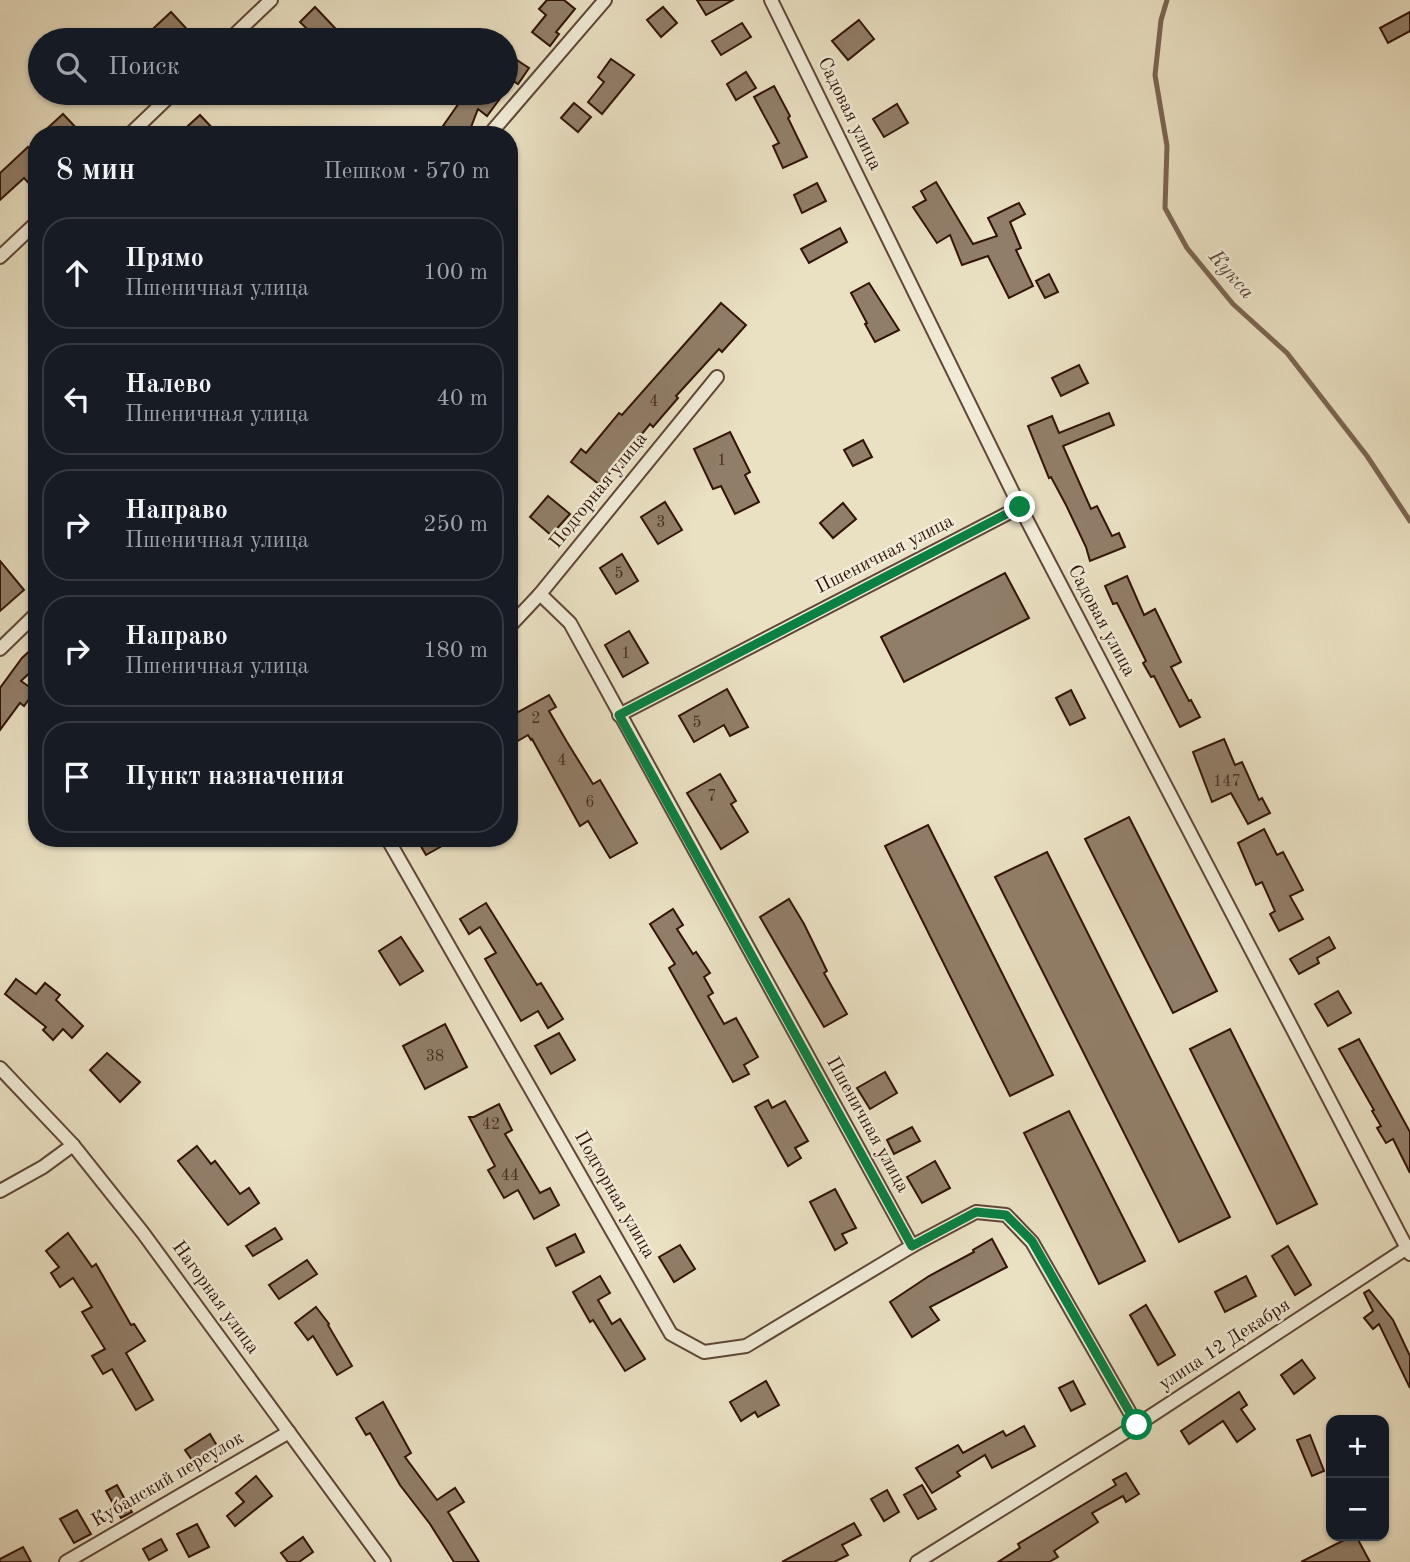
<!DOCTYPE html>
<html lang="ru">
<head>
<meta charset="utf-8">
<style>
  body { margin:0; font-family:"Old Standard TT",serif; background:#242831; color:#f1f3f6 }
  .controls { position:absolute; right:21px; bottom:21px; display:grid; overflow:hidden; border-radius:14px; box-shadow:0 2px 5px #0004 }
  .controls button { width:63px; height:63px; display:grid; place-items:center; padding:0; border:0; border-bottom:2px solid #363941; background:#171b24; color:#f1f3f6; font:35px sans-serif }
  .stop { position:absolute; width:21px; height:21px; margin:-16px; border:5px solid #0b8043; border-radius:50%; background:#fff }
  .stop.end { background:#0b8043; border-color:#fff; box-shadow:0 2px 7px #0008 }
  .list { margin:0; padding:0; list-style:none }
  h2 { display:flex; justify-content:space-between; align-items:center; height:91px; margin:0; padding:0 28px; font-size:30px }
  h2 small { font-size:23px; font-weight:400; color:#9ea1a6 }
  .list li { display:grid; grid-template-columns:46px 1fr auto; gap:21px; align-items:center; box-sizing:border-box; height:112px; margin:0 14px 14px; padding:0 14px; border:2px solid #363941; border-radius:28px }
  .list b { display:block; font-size:26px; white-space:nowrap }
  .list p { margin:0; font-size:23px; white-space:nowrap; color:#9ea1a6 }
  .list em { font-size:23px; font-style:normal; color:#9ea1a6 }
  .icon { flex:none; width:38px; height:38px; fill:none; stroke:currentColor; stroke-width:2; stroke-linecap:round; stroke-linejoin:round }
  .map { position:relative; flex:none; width:1410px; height:1562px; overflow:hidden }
  .search { position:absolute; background:#171b24; box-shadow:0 2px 5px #0004; left:28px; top:28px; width:490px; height:77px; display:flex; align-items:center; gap:18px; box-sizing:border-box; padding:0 24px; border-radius:38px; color:#9ea1a6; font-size:26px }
  .panel { position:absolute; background:#171b24; box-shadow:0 2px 5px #0004; left:28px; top:126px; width:490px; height:721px; border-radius:28px }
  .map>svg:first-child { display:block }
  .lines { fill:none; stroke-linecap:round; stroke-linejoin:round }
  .stream { stroke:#7a6551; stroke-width:5 }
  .building { fill:#917e69; stroke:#311307; stroke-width:2 }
  .minor-casing { stroke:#5f4636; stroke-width:16 }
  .minor { stroke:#f1ecd8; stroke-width:12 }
  .route { stroke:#0b8043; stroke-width:9 }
  .labels { text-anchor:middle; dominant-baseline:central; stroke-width:5; stroke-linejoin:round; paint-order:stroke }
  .number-label { font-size:16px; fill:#492e20 }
  .street-label { font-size:19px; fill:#311307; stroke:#f1ecd8 }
  .water-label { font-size:21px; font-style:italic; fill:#624939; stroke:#f1ecd8 }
</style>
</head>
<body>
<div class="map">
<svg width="1410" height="1562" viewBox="0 0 1410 1562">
  <rect width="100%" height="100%" fill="#eae1c3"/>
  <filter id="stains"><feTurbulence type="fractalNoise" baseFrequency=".00286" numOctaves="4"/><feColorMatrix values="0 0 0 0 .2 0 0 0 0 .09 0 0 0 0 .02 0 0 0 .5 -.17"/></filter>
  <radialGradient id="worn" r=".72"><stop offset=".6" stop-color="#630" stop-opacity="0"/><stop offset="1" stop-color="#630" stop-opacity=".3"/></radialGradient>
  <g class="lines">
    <polyline class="stream" points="1167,0 1161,20 1155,75 1167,146 1165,208 1187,248 1233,304 1287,353 1367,456 1410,521"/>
  </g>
  <g class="building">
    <polygon points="547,0 564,0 575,9 556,32 559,34 550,46 532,32 546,15 539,9"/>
    <polygon points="697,0 733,0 706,15"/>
    <polygon points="315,7 335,28 322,40 318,40 300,22"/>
    <polygon points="663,7 677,23 661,37 647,20"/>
    <polygon points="171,12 197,40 141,40"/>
    <polygon points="1410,12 1410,31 1388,43 1380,28"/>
    <polygon points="859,20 874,39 848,60 832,41"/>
    <polygon points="742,23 751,37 721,55 712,41"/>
    <polygon points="506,53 529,68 518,84 506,76"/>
    <polygon points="611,59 634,75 602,114 588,102 604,82 598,77"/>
    <polygon points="746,72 756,88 736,100 727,84"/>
    <polygon points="774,86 790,116 788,118 807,157 783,168 773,146 779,143 754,97"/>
    <polygon points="466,93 504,93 487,116 478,109 468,135 443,126"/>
    <polygon points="574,103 591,117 578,132 561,118"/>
    <polygon points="897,104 908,123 884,137 873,119"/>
    <polygon points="63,114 83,135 40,135"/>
    <polygon points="200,115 219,135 178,135"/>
    <polygon points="28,147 37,156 37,192 24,178 0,200 0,173"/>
    <polygon points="936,182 973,244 997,236 988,218 1019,203 1025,214 1010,222 1021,248 1016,250 1033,286 1009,298 988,256 962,265 950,235 937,243 913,207 926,200 921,191"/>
    <polygon points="817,183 826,201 802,213 794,195"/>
    <polygon points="840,228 847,242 809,263 801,249"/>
    <polygon points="1049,274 1058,292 1045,298 1036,281"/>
    <polygon points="869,283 899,330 875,342 865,324 867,323 851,293"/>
    <polygon points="721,303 746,325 722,352 719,349 676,396 678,398 653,427 650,424 600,485 571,462 581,449 586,453 619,413 622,415"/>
    <polygon points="1079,365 1088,383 1061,396 1052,378"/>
    <polygon points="1109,413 1114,425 1063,446 1091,509 1097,506 1112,536 1119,533 1125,547 1090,561 1086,547 1066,505 1051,477 1049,478 1028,426 1052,416 1059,433"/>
    <polygon points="730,432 750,472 745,475 759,502 735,514 721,486 713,489 694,449"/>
    <polygon points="863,440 872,457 853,466 844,450"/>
    <polygon points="548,496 570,514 551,535 530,517"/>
    <polygon points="665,502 682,530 658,544 641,517"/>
    <polygon points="843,503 856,519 833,538 820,523"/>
    <polygon points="622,554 638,581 616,594 600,568"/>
    <polygon points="0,561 24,590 0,611"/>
    <polygon points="1005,573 1029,618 904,682 881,637"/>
    <polygon points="1127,576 1144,615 1155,609 1181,662 1171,667 1189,701 1191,700 1200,717 1180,727 1154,676 1151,677 1143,663 1146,661 1117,603 1113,604 1105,586"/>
    <polygon points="629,631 648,663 623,677 605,645"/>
    <polygon points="37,644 37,666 21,681 35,691 24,706 20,703 0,730 0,688 22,658"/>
    <polygon points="727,689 748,727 730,736 724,725 694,742 679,716"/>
    <polygon points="1071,690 1085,718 1070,725 1056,698"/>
    <polygon points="549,695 556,707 549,711 567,742 593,784 600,780 637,843 610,858 588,821 580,826 532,739 531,740 528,735 509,746 509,717"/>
    <polygon points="1224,739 1235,765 1242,762 1259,800 1262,798 1270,813 1248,824 1231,793 1212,802 1193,752"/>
    <polygon points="720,774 736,801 731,804 748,832 721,849 687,793"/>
    <polygon points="1129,817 1217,991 1173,1013 1085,839"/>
    <polygon points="928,825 1053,1075 1010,1096 885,846"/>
    <polygon points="1264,829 1277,855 1283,852 1303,890 1290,896 1303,919 1279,931 1270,914 1275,911 1262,882 1256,885 1238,843"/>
    <polygon points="416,838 456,838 426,855"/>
    <polygon points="1047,852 1230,1217 1179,1242 995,877"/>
    <polygon points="789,899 804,924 827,971 824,973 847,1014 824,1027 760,917"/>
    <polygon points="486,903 537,985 541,983 563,1019 548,1028 538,1011 521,1021 485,959 496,953 480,927 469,934 460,919"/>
    <polygon points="673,909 683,925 677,929 693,954 696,952 710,973 704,977 713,993 708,996 724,1024 736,1018 758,1057 744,1065 749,1074 733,1082 669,968 675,964 650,924"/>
    <polygon points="401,937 423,971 400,985 379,951"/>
    <polygon points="1329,937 1335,948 1317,958 1319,963 1299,974 1290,959"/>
    <polygon points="16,979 36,994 45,983 60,995 56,1000 83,1026 72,1038 63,1029 53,1040 43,1030 46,1027 5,994"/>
    <polygon points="1338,991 1351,1013 1328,1026 1315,1004"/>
    <polygon points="445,1024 467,1067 425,1089 403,1046"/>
    <polygon points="1230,1029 1317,1204 1277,1224 1190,1049"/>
    <polygon points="559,1033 575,1060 551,1074 535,1046"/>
    <polygon points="1359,1039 1410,1132 1410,1173 1393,1139 1386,1143 1377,1128 1381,1126 1372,1111 1374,1110 1339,1049"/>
    <polygon points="107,1053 140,1082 120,1102 90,1070"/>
    <polygon points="885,1072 897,1093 870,1109 857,1088"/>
    <polygon points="768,1100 772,1108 785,1101 808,1141 795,1148 801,1158 788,1166 755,1107"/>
    <polygon points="499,1104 512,1130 505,1134 540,1193 550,1188 559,1205 534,1219 518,1190 504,1198 488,1170 495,1166 469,1117 474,1117"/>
    <polygon points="1069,1111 1145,1261 1099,1284 1024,1133"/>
    <polygon points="912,1127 920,1141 894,1154 887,1140"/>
    <polygon points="197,1146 211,1164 215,1161 240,1194 249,1188 259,1203 228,1225 178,1161"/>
    <polygon points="935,1161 950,1188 922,1203 907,1177"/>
    <polygon points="835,1189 856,1228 842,1234 847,1243 835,1250 810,1202"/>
    <polygon points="275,1228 282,1239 253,1256 246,1246"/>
    <polygon points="68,1233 92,1267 96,1264 131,1325 134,1324 145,1341 126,1353 153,1400 136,1410 112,1369 103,1374 92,1356 105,1349 82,1312 92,1307 73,1278 60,1287 51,1273 59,1267 46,1251"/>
    <polygon points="575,1234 584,1252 556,1266 547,1248"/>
    <polygon points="992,1239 1007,1267 930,1307 939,1320 912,1337 890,1302 929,1276 974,1252 973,1250"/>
    <polygon points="680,1245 695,1269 674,1282 659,1257"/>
    <polygon points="1288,1246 1311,1285 1295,1295 1272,1256"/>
    <polygon points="307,1260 317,1274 279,1299 269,1285"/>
    <polygon points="600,1276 610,1293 598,1300 612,1324 620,1319 645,1359 625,1371 593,1320 590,1322 573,1292"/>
    <polygon points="1246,1276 1256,1296 1225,1312 1215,1292"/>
    <polygon points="1369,1290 1393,1320 1410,1356 1410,1388 1379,1324 1373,1329 1364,1318 1373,1311 1364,1293"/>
    <polygon points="1146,1305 1175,1355 1158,1365 1130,1315"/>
    <polygon points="316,1307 329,1324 328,1325 352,1366 337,1375 313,1336 308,1340 295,1323"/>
    <polygon points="1302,1360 1315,1378 1294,1394 1281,1375"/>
    <polygon points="766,1381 779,1405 758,1417 755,1412 741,1421 730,1402"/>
    <polygon points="1073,1381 1085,1404 1071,1411 1059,1388"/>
    <polygon points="1239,1392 1247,1405 1241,1409 1255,1429 1237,1442 1223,1421 1189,1444 1181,1431"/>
    <polygon points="383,1402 411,1453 405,1457 437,1500 455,1488 464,1502 448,1512 479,1562 454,1562 430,1524 400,1485 370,1433 366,1435 356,1418"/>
    <polygon points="1024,1426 1035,1446 992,1468 985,1455 957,1472 960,1476 932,1493 916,1468 958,1445 963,1453 1003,1431 1006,1436"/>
    <polygon points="210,1434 220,1451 196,1466 185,1450"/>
    <polygon points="1310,1435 1324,1471 1312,1476 1297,1440"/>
    <polygon points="1126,1473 1139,1494 1126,1502 1123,1496 1092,1513 1098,1522 1054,1551 1058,1557 1049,1562 998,1562 1020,1548 1018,1544 1116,1485 1113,1480"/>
    <polygon points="256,1476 272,1496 235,1526 227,1516 244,1502 236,1493"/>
    <polygon points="117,1485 132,1512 121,1518 106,1491"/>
    <polygon points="922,1485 936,1509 918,1519 904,1495"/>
    <polygon points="887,1490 899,1512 884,1521 871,1499"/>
    <polygon points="77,1510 91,1534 74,1543 60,1519"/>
    <polygon points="854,1523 861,1535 842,1545 848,1555 834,1562 782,1562"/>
    <polygon points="197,1524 209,1547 189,1557 177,1534"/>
    <polygon points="1352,1536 1356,1536 1370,1562 1301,1562"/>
    <polygon points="303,1537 313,1552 299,1562 288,1562 281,1553"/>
    <polygon points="161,1539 167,1550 149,1560 143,1549"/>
    <polygon points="23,1547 31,1562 0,1562 0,1559"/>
  </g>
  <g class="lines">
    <defs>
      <g id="minor">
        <polyline points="771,0 1020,507 1410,1254"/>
        <polyline points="229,40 271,0"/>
        <polyline points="129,135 173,93"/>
        <polyline points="489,135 605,0"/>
        <polyline points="0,257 37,222"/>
        <polyline points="540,594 570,623 912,1246 976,1212 1006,1215 1032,1242 1137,1425"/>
        <polyline points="509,627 540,594 717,377"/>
        <polyline points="0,649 37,613"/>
        <polyline points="619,715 1020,507"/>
        <polyline points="387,838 671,1334 704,1352 746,1346 912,1246"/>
        <polyline points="0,1068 73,1145 143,1233 384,1562"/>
        <polyline points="0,1191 43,1167 73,1145"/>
        <polyline points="66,1562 289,1432"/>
        <polyline points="917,1562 1137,1425 1410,1246"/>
      </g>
    </defs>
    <use href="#minor" class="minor-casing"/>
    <use href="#minor" class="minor"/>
  </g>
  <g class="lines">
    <polyline class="route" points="1020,507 619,715 912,1246 976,1212 1006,1215 1032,1241 1137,1425"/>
  </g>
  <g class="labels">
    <g class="number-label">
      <text x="654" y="402">4</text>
      <text x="722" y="461">1</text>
      <text x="661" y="523">3</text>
      <text x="619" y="574">5</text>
      <text x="626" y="654">1</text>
      <text x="536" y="719">2</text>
      <text x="697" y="723">5</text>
      <text x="562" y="761">4</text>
      <text x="1227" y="782">147</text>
      <text x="712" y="797">7</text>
      <text x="590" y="803">6</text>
      <text x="435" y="1057">38</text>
      <text x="491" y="1125">42</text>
      <text x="510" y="1176">44</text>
    </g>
    <g class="street-label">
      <text transform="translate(849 114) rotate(64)">Садовая улица</text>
      <text transform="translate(599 491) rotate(-51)">Подгорная улица</text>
      <text transform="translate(885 555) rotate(-27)">Пшеничная улица</text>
      <text transform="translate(1101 621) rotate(62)">Садовая улица</text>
      <text transform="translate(867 1125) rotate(61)">Пшеничная улица</text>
      <text transform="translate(614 1195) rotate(60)">Подгорная улица</text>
      <text transform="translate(215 1298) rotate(54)">Нагорная улица</text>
      <text transform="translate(1225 1345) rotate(-33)">улица 12 Декабря</text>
      <text transform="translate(168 1480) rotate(-30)">Кубанский переулок</text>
    </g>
    <g class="water-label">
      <text transform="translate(1231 275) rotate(49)">Кукса</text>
    </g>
  </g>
  <rect width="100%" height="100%" filter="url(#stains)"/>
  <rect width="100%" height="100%" fill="url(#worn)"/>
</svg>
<div class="controls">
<button>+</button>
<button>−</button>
</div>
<div class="stop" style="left:1137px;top:1425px"></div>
<div class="stop end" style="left:1020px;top:507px"></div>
<div class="search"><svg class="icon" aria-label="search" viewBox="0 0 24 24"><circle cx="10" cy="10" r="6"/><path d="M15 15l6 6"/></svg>Поиск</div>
<section class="panel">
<h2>8 мин<small>Пешком · 570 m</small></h2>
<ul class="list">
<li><svg class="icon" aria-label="ahead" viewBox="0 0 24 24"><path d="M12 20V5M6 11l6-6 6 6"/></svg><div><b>Прямо</b><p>Пшеничная улица</p></div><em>100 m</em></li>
<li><svg class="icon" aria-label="left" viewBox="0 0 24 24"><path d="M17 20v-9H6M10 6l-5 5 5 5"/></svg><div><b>Налево</b><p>Пшеничная улица</p></div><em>40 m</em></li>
<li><svg class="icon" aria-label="right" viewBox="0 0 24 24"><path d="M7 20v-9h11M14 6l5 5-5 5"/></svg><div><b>Направо</b><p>Пшеничная улица</p></div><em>250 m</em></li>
<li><svg class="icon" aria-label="right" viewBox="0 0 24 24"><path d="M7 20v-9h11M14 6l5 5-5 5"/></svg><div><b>Направо</b><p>Пшеничная улица</p></div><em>180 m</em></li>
<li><svg class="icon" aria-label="arrive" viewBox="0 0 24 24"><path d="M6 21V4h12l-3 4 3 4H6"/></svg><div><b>Пункт назначения</b></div></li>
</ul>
</section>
</div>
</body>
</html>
